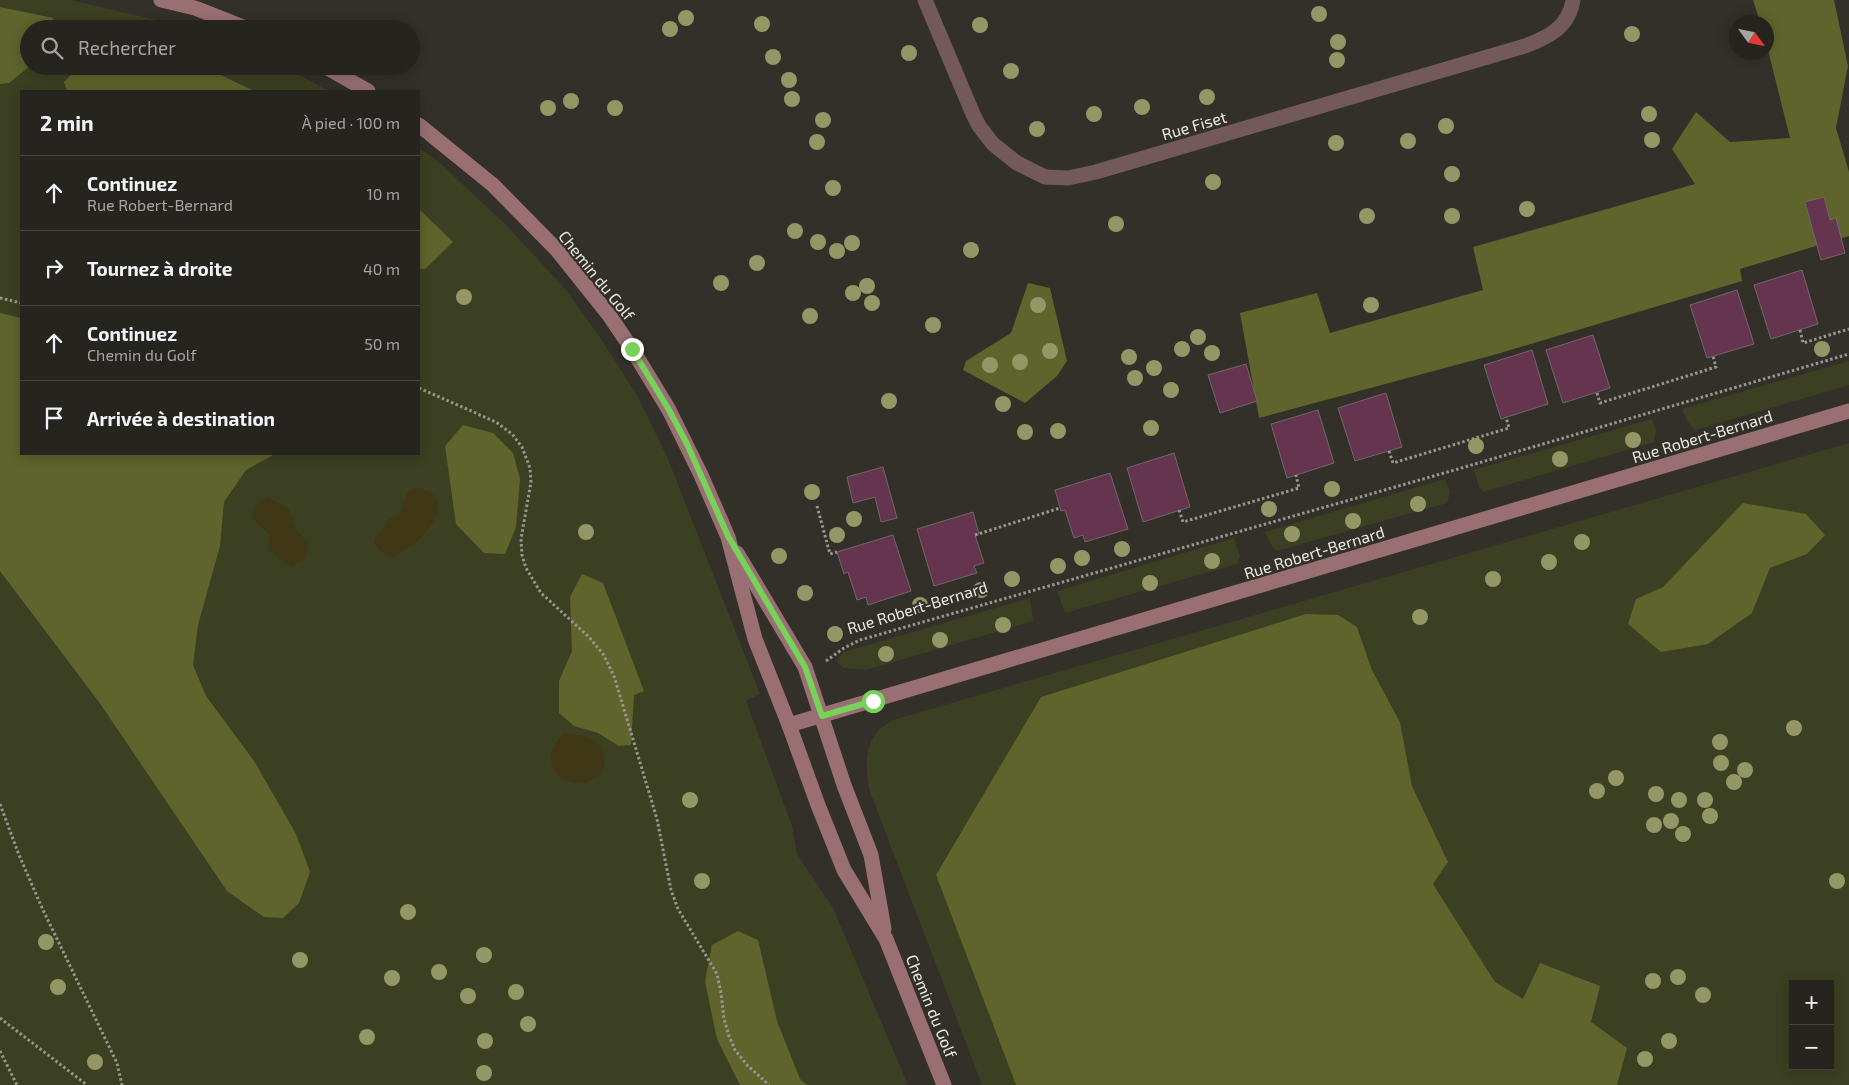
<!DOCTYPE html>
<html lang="fr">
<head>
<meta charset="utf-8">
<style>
  body { margin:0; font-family:"Exo 2",sans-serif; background:#32302c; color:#f1f3f6 }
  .controls { position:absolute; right:15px; bottom:15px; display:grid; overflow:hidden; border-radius:0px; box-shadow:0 2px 12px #0003 }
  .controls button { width:45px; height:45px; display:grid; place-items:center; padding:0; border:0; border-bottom:1px solid #42413d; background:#26241f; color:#f1f3f6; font:25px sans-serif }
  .compass { position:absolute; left:1729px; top:15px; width:45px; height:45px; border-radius:50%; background:#26241f; box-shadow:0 2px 12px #0003; rotate:123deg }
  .stop { position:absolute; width:15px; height:15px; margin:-11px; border:4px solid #77d259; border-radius:50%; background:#fff }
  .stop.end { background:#77d259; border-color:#fff; box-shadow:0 1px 5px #0008 }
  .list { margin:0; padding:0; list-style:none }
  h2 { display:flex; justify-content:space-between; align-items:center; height:65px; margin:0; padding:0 20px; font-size:21px }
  h2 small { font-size:16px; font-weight:400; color:#a4a4a4 }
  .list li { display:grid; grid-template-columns:32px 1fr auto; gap:15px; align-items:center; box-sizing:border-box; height:75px; padding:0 20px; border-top:1px solid #42413d }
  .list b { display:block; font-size:19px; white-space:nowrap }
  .list p { margin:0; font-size:16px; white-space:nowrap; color:#a4a4a4 }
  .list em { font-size:16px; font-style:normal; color:#a4a4a4 }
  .icon { flex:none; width:28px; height:28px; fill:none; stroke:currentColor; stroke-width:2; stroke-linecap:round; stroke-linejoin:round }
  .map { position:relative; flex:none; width:1849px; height:1085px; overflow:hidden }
  .search { position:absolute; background:#26241f; box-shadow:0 2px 12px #0003; left:20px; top:20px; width:400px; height:55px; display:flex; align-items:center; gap:12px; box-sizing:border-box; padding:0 18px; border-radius:28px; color:#a4a4a4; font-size:19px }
  .panel { position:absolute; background:#26241f; box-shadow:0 2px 12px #0003; left:20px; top:90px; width:400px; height:365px; border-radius:0px }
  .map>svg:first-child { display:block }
  .green { fill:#3c4022; fill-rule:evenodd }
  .forest { fill:#5e642c }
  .sand { fill:#403717 }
  .building { fill:#65354f; stroke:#6f666a }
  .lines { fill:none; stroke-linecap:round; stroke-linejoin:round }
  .path { stroke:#989690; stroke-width:3; stroke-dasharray:2.5 2.5; stroke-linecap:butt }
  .street { stroke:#74595b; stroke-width:15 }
  .secondary { stroke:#996f73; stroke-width:15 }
  .tree { fill:#939766 }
  .route { stroke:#77d259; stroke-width:6 }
  .labels { text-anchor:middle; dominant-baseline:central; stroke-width:4.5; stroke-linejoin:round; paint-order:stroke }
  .street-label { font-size:16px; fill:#eceae5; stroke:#333029 }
</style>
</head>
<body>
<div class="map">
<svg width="1849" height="1085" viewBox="0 0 1849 1085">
  <rect width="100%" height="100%" fill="#333029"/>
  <g class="green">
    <polygon points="0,0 70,0 161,21 189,29 29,29 29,66 281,66 329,91 21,91 21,454 419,454 419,148 442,165 507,226 566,290 601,339 637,395 668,459 760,694 746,701 792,826 797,854 833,908 908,1085 0,1085"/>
    <polygon points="1849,361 1849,385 1695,430 1688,422 1682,409"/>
    <polygon points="1652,419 1656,431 1654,442 1483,492 1479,487 1474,470"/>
    <path d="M 1849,443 L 1849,1085 L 1617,1085 L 1627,1048 L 1523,1000 L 1495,982 L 1433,884 L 1448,862 L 1412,786 L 1400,722 L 1372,670 L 1357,627 L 936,875 L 1016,1085 L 982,1085 L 869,789 C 866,769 864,749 877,732 C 881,727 888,724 893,720 ZM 1807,554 L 1770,568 L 1752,613 L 1636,599 L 1663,587 ZM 1793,984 L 1830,984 L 1830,1066 L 1793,1066 Z"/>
    <polygon points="1445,479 1450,492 1447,503 1276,551 1270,543 1265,532"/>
    <polygon points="1234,538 1240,557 1237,564 1065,613 1057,591"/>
    <polygon points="1030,598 1033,621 866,670 843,668 836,661 844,652"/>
  </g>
  <g class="forest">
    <polygon points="1753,0 1834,0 1848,66 1836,128 1849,172 1849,236 1740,269 1742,281 1497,354 1259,418 1240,313 1317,293 1330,333 1483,290 1473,247 1695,184 1672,149 1696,112 1730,142 1790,138 1767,46 1766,22 1760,22"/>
    <polygon points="0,7 53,18 50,29 29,29 29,66 30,66 9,83 0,84"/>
    <polygon points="79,66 202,66 254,91 67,91 64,82"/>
    <polygon points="419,209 453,242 425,269 419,269"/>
    <polygon points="1028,283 1050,288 1067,361 1057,376 1025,403 963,370 966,361 1011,333"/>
    <polygon points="0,313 21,318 21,454 275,454 246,470 224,502 220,546 198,625 193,665 206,696 254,761 296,834 310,872 299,903 283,918 264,917 227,891 99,702 0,571"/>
    <polygon points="463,425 493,433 513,453 520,479 516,527 505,554 484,553 456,524 445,446"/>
    <polygon points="1743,503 1806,514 1825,535 1807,554 1770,568 1752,613 1708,644 1661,652 1628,624 1636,599 1663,587"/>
    <polygon points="582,574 603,583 644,691 634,695 631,745 619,746 598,733 574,726 559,713 559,681 572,651 570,597"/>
    <polygon points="1306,614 1338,615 1357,627 1372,670 1400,722 1412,786 1448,862 1433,884 1495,982 1523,999 1540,963 1600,986 1591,1022 1627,1048 1617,1085 1016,1085 936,875 1041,697"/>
    <polygon points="738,931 758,940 777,1021 800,1079 807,1085 740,1085 717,1039 705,981 711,950 712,945"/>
  </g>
  <g class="sand">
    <path d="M 415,488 C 424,489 431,490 436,498 C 444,512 427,533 417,542 C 409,548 400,551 394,559 L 379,550 L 374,542 L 377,534 L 390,519 L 400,514 L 407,493 Z"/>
    <path d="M 268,497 L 289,509 L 297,531 L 308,541 L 309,550 L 302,560 L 292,567 L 284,563 L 269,550 L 270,535 C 265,530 259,526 255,521 C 247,510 259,501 268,497 Z"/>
    <path d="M 564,733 C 577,734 594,736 602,748 C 606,754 605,760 604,767 C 603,771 601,773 597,776 C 575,798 528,767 564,733 Z"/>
  </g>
  <g class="building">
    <polygon points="1824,197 1830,220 1836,218 1845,253 1821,260 1805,202"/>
    <polygon points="1802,270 1818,324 1771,339 1754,285"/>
    <polygon points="1737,290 1754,344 1707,358 1690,305"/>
    <polygon points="1593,335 1610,388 1563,403 1546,350"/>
    <polygon points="1532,350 1548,404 1501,419 1484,365"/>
    <polygon points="1246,364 1257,401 1220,413 1208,375"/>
    <polygon points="1386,393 1402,447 1355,461 1338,408"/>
    <polygon points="1318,410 1334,463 1287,478 1271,424"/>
    <polygon points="1174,453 1190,507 1143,522 1127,468"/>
    <polygon points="883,467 897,518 881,522 875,497 853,503 847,477"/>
    <polygon points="1110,473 1128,529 1085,542 1083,535 1074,538 1065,510 1061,511 1055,490"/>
    <polygon points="973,512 979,534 975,535 984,563 974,566 977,573 934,586 917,529"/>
    <polygon points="893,535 911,591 868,605 866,597 857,600 848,572 844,574 837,552"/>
  </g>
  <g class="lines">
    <g class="path">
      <polyline points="0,298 21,303"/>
      <polyline points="1800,330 1803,343 1849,329"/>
      <polyline points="419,388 496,422 512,434 522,447 530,468 531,482 521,539 522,555 526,568 541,593 589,637 603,654 614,676 657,819 671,890 678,909 717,974 721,993 724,1019 729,1036 735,1050 747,1065 769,1085"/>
      <polyline points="1597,393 1600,403 1716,367 1713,356"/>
      <polyline points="1389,451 1393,463 1509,428 1506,417"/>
      <polyline points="817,506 830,554 837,552"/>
      <polyline points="1179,510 1183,522 1299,488 1296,475"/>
      <polyline points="975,535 1060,508"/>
      <polyline points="826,661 844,648 860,640 1458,469 1849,354"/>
      <polyline points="0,804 19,855 43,910 117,1063 122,1085"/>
      <polyline points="0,1018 87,1085"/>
      <polyline points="0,1051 17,1085"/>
    </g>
    <path class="street" d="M 925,0 L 973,114 L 979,126 L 993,144 L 1017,163 L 1045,177 L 1068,178 L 1096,172 L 1525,46 C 1549,37 1569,27 1573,0"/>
    <g class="secondary">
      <polyline points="161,0 195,8 248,29"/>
      <polyline points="324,66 368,91"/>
      <polyline points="419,125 493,185 557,250 609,315 632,349 669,410 701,475 728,537 755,639 789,725 818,805 844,870 886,939 944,1085"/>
      <polyline points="737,553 805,667 844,785 871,855 884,929"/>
      <polyline points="789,725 1849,411"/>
    </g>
  </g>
  <g class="tree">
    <circle cx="1319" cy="14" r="8"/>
    <circle cx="686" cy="18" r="8"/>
    <circle cx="762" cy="24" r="8"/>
    <circle cx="980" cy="25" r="8"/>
    <circle cx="670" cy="29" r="8"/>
    <circle cx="1632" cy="34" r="8"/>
    <circle cx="1338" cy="42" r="8"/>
    <circle cx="909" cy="53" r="8"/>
    <circle cx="773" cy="57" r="8"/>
    <circle cx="1337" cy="60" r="8"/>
    <circle cx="1011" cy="71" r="8"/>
    <circle cx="789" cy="80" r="8"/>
    <circle cx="1207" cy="97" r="8"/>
    <circle cx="792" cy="99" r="8"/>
    <circle cx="571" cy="101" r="8"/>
    <circle cx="1142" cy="107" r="8"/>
    <circle cx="548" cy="108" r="8"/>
    <circle cx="615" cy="108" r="8"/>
    <circle cx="1094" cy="114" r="8"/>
    <circle cx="1649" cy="114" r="8"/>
    <circle cx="823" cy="120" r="8"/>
    <circle cx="1446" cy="126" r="8"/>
    <circle cx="1037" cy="129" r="8"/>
    <circle cx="1652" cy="140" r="8"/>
    <circle cx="1408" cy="141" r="8"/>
    <circle cx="817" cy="142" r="8"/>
    <circle cx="1336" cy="143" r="8"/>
    <circle cx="1452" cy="174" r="8"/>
    <circle cx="1213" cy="182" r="8"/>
    <circle cx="833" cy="188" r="8"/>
    <circle cx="1527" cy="209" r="8"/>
    <circle cx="1367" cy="216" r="8"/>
    <circle cx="1452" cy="216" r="8"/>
    <circle cx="1116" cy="224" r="8"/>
    <circle cx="795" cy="231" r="8"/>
    <circle cx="818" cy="242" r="8"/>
    <circle cx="852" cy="243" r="8"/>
    <circle cx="971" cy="250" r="8"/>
    <circle cx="837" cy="251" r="8"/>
    <circle cx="757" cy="263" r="8"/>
    <circle cx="721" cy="283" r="8"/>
    <circle cx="867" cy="286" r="8"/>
    <circle cx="853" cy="293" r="8"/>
    <circle cx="464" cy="297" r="8"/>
    <circle cx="872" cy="303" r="8"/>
    <circle cx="1038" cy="305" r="8"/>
    <circle cx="1371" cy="305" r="8"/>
    <circle cx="810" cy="316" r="8"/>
    <circle cx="933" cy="325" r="8"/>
    <circle cx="1198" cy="337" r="8"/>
    <circle cx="1182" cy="349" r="8"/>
    <circle cx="1822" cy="349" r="8"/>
    <circle cx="1050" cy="351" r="8"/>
    <circle cx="1212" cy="353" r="8"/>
    <circle cx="1129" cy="357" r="8"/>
    <circle cx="1020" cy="362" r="8"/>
    <circle cx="990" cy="365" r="8"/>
    <circle cx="1154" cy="368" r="8"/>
    <circle cx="1135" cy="378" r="8"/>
    <circle cx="1171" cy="390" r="8"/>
    <circle cx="889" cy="401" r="8"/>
    <circle cx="1003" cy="404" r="8"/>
    <circle cx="1151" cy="428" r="8"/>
    <circle cx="1058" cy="431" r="8"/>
    <circle cx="1025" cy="432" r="8"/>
    <circle cx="1633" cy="440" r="8"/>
    <circle cx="1476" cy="446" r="8"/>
    <circle cx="1560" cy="459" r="8"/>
    <circle cx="1332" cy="489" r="8"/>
    <circle cx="812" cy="492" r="8"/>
    <circle cx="1418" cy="504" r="8"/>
    <circle cx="1269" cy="509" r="8"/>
    <circle cx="854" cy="519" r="8"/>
    <circle cx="1353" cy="521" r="8"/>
    <circle cx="586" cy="532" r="8"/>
    <circle cx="1292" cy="534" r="8"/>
    <circle cx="837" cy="535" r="8"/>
    <circle cx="1582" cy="542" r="8"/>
    <circle cx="1122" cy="549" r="8"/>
    <circle cx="779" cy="556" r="8"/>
    <circle cx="1082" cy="558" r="8"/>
    <circle cx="1212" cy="561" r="8"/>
    <circle cx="1549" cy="562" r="8"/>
    <circle cx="1058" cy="566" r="8"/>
    <circle cx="1012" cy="579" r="8"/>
    <circle cx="1493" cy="579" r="8"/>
    <circle cx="1150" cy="583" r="8"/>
    <circle cx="981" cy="590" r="8"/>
    <circle cx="805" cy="593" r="8"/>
    <circle cx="920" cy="605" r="8"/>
    <circle cx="1420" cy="617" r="8"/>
    <circle cx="1003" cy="625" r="8"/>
    <circle cx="835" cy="634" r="8"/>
    <circle cx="940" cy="640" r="8"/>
    <circle cx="886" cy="654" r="8"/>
    <circle cx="1794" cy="728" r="8"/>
    <circle cx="1720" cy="742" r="8"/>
    <circle cx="1721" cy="763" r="8"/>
    <circle cx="1745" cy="770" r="8"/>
    <circle cx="1616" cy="778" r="8"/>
    <circle cx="1734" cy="782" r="8"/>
    <circle cx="1597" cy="791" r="8"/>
    <circle cx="1656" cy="794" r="8"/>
    <circle cx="690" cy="800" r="8"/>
    <circle cx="1679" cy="800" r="8"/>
    <circle cx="1705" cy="800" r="8"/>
    <circle cx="1710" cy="816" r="8"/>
    <circle cx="1671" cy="821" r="8"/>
    <circle cx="1654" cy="825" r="8"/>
    <circle cx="1683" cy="834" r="8"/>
    <circle cx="702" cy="881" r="8"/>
    <circle cx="1837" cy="881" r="8"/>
    <circle cx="408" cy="912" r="8"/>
    <circle cx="46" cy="942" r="8"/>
    <circle cx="484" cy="955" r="8"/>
    <circle cx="300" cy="960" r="8"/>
    <circle cx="439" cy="972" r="8"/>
    <circle cx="1678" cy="977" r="8"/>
    <circle cx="392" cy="978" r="8"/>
    <circle cx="1653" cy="981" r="8"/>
    <circle cx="58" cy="987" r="8"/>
    <circle cx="516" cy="992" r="8"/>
    <circle cx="1703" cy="995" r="8"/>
    <circle cx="468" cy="996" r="8"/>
    <circle cx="528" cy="1024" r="8"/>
    <circle cx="367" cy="1037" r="8"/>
    <circle cx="485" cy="1041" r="8"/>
    <circle cx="1669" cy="1041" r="8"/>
    <circle cx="1645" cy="1059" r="8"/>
    <circle cx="95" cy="1062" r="8"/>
    <circle cx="484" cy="1073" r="8"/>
  </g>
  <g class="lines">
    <polyline class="route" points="632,349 669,410 687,444 728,536 805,667 822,716 873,701"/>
  </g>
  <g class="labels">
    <g class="street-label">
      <text transform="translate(1194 125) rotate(-16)">Rue Fiset</text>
      <text transform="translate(597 275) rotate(51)">Chemin du Golf</text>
      <text transform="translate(1702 436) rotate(-17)">Rue Robert-Bernard</text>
      <text transform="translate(1314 552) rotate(-17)">Rue Robert-Bernard</text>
      <text transform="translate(917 607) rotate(-17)">Rue Robert-Bernard</text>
      <text transform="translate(932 1006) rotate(68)">Chemin du Golf</text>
    </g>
  </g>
</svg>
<div class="controls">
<button>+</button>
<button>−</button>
</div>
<svg class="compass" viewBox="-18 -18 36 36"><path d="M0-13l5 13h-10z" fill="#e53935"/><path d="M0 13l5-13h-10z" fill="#a4a4a4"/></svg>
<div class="stop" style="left:873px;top:701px"></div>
<div class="stop end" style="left:632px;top:349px"></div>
<div class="search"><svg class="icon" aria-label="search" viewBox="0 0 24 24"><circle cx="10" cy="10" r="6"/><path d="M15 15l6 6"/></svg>Rechercher</div>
<section class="panel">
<h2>2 min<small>À pied · 100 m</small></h2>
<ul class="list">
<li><svg class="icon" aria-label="ahead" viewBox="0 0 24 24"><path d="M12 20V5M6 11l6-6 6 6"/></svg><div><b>Continuez</b><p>Rue Robert-Bernard</p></div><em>10 m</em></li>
<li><svg class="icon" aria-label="right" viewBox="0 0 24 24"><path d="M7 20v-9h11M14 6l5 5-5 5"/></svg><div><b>Tournez à droite</b></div><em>40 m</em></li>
<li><svg class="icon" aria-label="ahead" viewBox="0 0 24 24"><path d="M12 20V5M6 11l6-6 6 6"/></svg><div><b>Continuez</b><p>Chemin du Golf</p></div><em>50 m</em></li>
<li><svg class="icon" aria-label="arrive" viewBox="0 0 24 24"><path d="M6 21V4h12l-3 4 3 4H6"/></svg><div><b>Arrivée à destination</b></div></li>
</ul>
</section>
</div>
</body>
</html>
